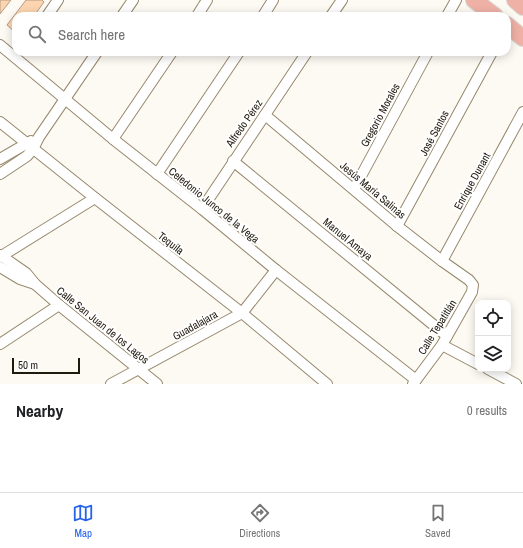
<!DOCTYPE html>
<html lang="en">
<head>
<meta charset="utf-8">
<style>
  body { margin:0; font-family:"Archivo Narrow",sans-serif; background:#f6f6f6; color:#202124 }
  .controls { position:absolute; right:12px; bottom:12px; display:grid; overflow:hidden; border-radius:8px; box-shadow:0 2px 10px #0003 }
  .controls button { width:36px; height:36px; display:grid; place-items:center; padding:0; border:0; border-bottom:1px solid #e0e0e0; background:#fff; color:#202124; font:20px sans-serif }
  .scale { position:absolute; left:12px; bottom:10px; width:68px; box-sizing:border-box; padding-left:4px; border:2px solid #1f1a0e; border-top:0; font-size:11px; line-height:14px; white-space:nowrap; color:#1f1a0e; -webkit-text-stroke:3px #fff; paint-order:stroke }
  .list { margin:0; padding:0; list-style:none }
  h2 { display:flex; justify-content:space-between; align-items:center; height:52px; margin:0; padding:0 16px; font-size:17px }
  h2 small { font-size:13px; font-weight:400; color:#757577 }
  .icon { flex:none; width:22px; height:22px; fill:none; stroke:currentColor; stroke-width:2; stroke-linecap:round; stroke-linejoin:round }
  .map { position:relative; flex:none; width:523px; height:384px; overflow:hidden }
  .search { position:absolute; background:#fff; box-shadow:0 2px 10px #0003; left:12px; right:12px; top:12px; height:44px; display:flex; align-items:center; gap:10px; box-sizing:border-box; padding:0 14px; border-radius:12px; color:#757577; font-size:15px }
  .sheet { height:108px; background:#fff }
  nav { display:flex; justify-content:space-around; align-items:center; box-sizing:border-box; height:56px; border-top:1px solid #e0e0e0; background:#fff; font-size:11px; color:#757577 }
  nav a { display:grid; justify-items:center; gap:2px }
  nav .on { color:#2563eb }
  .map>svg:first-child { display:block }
  .building { fill:#fcd5b0; stroke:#b59c84 }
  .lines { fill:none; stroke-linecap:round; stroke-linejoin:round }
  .street-casing { stroke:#96886b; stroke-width:12 }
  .primary-casing { stroke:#d7d6d4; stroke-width:18 }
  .street { stroke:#fff; stroke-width:10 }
  .primary { stroke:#efb1a6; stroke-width:16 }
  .labels { text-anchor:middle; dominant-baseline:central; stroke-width:4; stroke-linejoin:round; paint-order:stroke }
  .street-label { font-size:11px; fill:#1f1a0e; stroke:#fff }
</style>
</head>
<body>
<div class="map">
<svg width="523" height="384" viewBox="0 0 523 384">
  <rect width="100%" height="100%" fill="#fdfaf4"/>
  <g class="building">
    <polygon points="0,0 11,0 0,14"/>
    <polygon points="26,0 42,0 44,2 34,16 16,16 16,33 7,25"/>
  </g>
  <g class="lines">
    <defs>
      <g id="street">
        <polyline points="47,16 58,0"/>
        <polyline points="122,16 133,0"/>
        <polyline points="197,16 207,0"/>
        <polyline points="263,16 273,0"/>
        <polyline points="331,16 342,0"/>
        <polyline points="447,16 456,0"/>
        <polyline points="0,45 113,139 202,209 276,270 416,380"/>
        <polyline points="265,115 397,226 442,261 469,280 473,285 472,292 442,345 413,384"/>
        <polyline points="0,122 95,198 242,313 327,384"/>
        <polyline points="113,139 172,52"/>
        <polyline points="0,159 31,141"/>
        <polyline points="233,161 447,336"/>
        <polyline points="0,174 27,156 33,149 39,137 97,52"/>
        <polyline points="157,174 239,52"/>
        <polyline points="354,189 428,52"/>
        <polyline points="202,209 307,52"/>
        <polyline points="397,226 492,52"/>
        <polyline points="0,255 26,273 35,284 59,305 157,384"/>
        <polyline points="0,257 95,198"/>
        <polyline points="442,261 523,112"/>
        <polyline points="0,267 20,279 35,284"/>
        <polyline points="0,344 59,305"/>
        <polyline points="442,345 478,364"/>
        <polyline points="488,369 516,384"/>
        <polyline points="111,384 242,313 276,270"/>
      </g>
      <g id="primary">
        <polyline points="474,0 495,16"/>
        <polyline points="515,0 523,7"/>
        <polyline points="507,25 523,38"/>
      </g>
    </defs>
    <use href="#street" class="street-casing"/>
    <use href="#primary" class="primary-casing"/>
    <use href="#street" class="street"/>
    <use href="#primary" class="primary"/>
  </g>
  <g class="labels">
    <g class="street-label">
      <text transform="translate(380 115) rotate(-62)">Gregorio Morales</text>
      <text transform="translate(244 123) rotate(-55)">Alfredo Pérez</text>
      <text transform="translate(434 133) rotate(-62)">José Santos</text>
      <text transform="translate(472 181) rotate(-61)">Enrique Dunant</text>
      <text transform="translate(373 190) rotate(40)">Jesús María Salinas</text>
      <text transform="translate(214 205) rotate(39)">Celedonio Junco de la Vega</text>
      <text transform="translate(348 239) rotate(39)">Manuel Amaya</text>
      <text transform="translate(171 243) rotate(38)">Tequila</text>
      <text transform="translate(103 325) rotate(39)">Calle San Juan de los Lagos</text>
      <text transform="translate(195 325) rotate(-29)">Guadalajara</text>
      <text transform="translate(437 327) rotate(-58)">Calle Tepatitlán</text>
    </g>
  </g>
</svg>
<div class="controls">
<button><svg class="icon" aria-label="locate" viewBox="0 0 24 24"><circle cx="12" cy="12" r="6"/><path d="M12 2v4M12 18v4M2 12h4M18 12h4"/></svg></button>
<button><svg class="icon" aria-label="layers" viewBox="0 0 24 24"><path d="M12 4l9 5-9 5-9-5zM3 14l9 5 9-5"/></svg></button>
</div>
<div class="scale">50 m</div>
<div class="search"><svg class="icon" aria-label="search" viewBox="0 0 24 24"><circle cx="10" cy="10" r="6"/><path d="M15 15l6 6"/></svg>Search here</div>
</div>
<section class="sheet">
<h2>Nearby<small>0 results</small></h2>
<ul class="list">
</ul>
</section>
<nav>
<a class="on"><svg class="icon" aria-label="map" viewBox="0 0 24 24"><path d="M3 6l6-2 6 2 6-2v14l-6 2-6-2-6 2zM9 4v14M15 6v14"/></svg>Map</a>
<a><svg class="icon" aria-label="directions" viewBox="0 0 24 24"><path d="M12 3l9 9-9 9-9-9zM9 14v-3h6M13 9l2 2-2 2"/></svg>Directions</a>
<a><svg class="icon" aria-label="saved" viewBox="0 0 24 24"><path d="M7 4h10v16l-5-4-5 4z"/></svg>Saved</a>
</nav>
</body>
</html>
